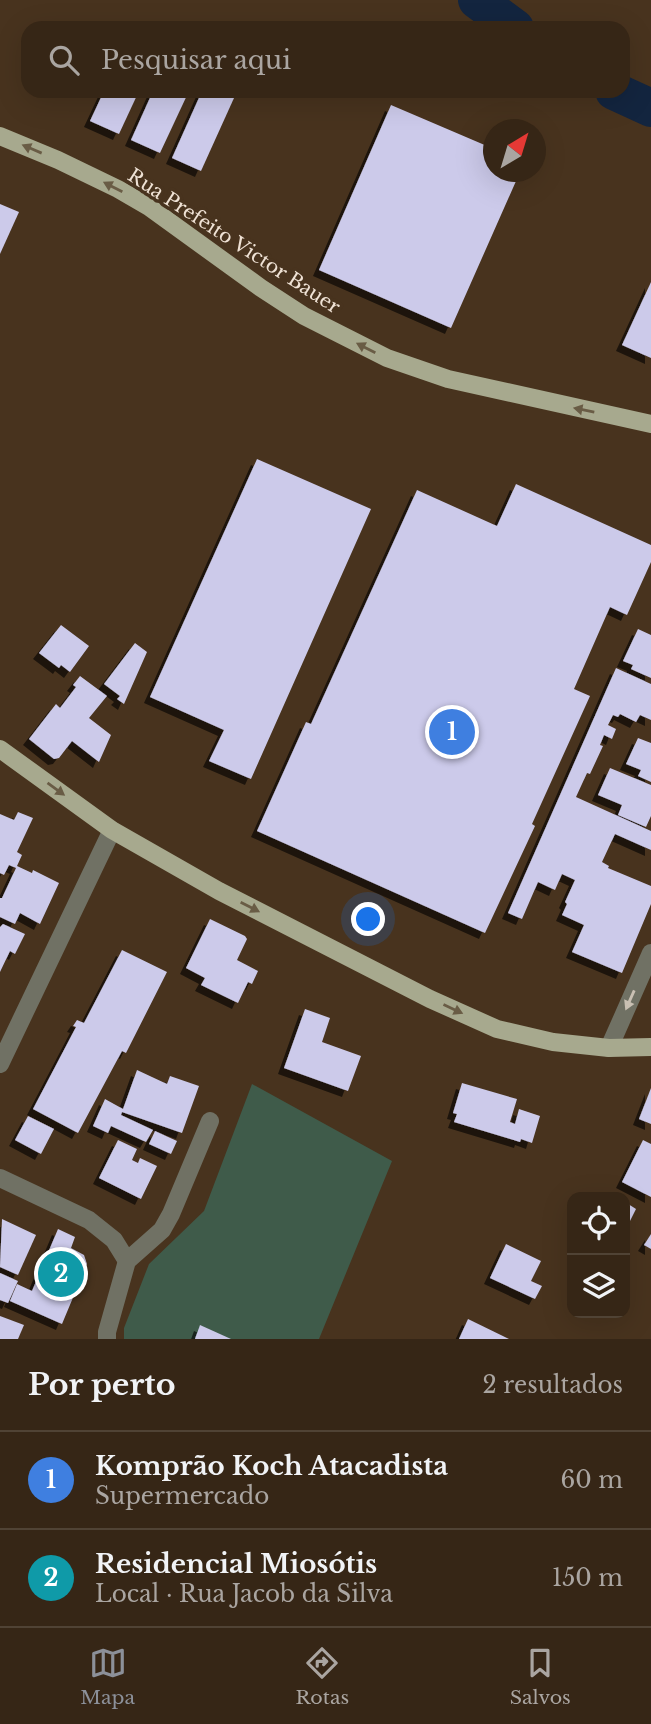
<!DOCTYPE html>
<html lang="pt">
<head>
<meta charset="utf-8">
<style>
  body { margin:0; font-family:"Libre Baskerville",serif; background:#413223; color:#f1f3f6 }
  .controls { position:absolute; right:21px; bottom:21px; display:grid; overflow:hidden; border-radius:14px; box-shadow:0 7px 28px #0002 }
  .controls button { width:63px; height:63px; display:grid; place-items:center; padding:0; border:0; border-bottom:2px solid #504335; background:#362616; color:#f1f3f6; font:35px sans-serif }
  .compass { position:absolute; left:483px; top:119px; width:63px; height:63px; border-radius:50%; background:#362616; box-shadow:0 7px 28px #0002; rotate:38deg }
  .you { position:absolute; left:369px; top:920px; width:24px; height:24px; margin:-18px; border:5px solid #fff; border-radius:50%; background:#1a73e8; box-shadow:0 0 0 10px #1a73e833 }
  .badge { display:grid; place-items:center; width:46px; height:46px; border-radius:50%; background:#8c9099; color:#fff; font-size:23px; font-weight:700 }
  .pin { position:absolute; translate:-50% -50%; border:4px solid #fff; box-shadow:0 2px 7px #0006 }
  .list { margin:0; padding:0; list-style:none }
  h2 { display:flex; justify-content:space-between; align-items:center; height:91px; margin:0; padding:0 28px; font-size:30px }
  h2 small { font-size:23px; font-weight:400; color:#aaa5a1 }
  .list li { display:grid; grid-template-columns:46px 1fr auto; gap:21px; align-items:center; box-sizing:border-box; height:98px; padding:0 28px; border-top:2px solid #504335 }
  .list b { display:block; font-size:26px; white-space:nowrap }
  .list p { margin:0; font-size:23px; white-space:nowrap; color:#aaa5a1 }
  .list em { font-size:23px; font-style:normal; color:#aaa5a1 }
  .icon { flex:none; width:38px; height:38px; fill:none; stroke:currentColor; stroke-width:2; stroke-linecap:round; stroke-linejoin:round }
  .map { position:relative; flex:none; width:651px; height:1339px; overflow:hidden }
  .search { position:absolute; background:#362616; box-shadow:0 7px 28px #0002; left:21px; right:21px; top:21px; height:77px; display:flex; align-items:center; gap:18px; box-sizing:border-box; padding:0 24px; border-radius:21px; color:#aaa5a1; font-size:26px }
  .sheet { height:287px; background:#362616 }
  nav { display:flex; justify-content:space-around; align-items:center; box-sizing:border-box; height:98px; border-top:2px solid #504335; background:#362616; font-size:19px; color:#aaa5a1 }
  nav a { display:grid; justify-items:center; gap:4px }
  nav .on { color:#8c9099 }
  .map>svg:first-child { display:block }
  .green { fill:#3f5b4a }
  .lines { fill:none; stroke-linecap:round; stroke-linejoin:round }
  .river { stroke:#13253f; stroke-width:38 }
  .building { fill:#cccaea; filter:url(#shadow) }
  .minor { stroke:#707164; stroke-width:18 }
  .major { stroke:#a7a98e; stroke-width:18 }
  .oneway { fill:#695c45 }
  .oneway2 { fill:#c9c0b3 }
  .labels { text-anchor:middle; dominant-baseline:central; stroke-width:7; stroke-linejoin:round; paint-order:stroke }
  .street-label { font-size:19px; fill:#efe2d5; stroke:#48331e }
</style>
</head>
<body>
<div class="map">
<svg width="651" height="1339" viewBox="0 0 651 1339">
  <defs>
    <filter id="shadow"><feDropShadow dx="-6" dy="6" stdDeviation="0" flood-color="#0009"/></filter>
  </defs>
  <rect width="100%" height="100%" fill="#48331e"/>
  <polygon class="green" points="252,1084 392,1161 319,1339 124,1339 124,1328 149,1264 204,1211"/>
  <g class="lines">
    <g class="river">
      <polyline points="477,0 515,28"/>
      <polyline points="614,91 651,108"/>
    </g>
  </g>
  <g class="building">
    <polygon points="104,91 139,91 119,134 90,121"/>
    <polygon points="153,91 189,91 160,153 131,140"/>
    <polygon points="202,91 219,91 234,98 201,171 172,158"/>
    <polygon points="391,105 494,149 494,172 520,172 451,328 319,270"/>
    <polygon points="0,204 19,212 0,254"/>
    <polygon points="651,282 651,358 622,345"/>
    <polygon points="257,459 371,509 251,779 209,761 224,730 150,697"/>
    <polygon points="516,484 651,545 651,562 627,615 610,607 574,689 590,696 532,824 535,826 485,933 257,831 306,722 311,724 417,490 497,526"/>
    <polygon points="61,625 89,646 70,672 61,665 59,668 39,653"/>
    <polygon points="638,629 651,635 651,678 631,669 633,665 623,661"/>
    <polygon points="135,643 147,652 124,704 117,699 120,696 104,684"/>
    <polygon points="616,668 651,684 651,720 640,715 636,722 620,714 618,717 613,715 608,725 616,729 612,739 604,735 600,745 603,746 590,774 587,773 576,797 651,831 651,850 615,834 602,862 609,866 608,868 651,886 651,904 622,973 572,952 584,925 562,915 567,904 565,902 575,880 562,874 555,890 538,882 522,919 508,913"/>
    <polygon points="80,676 107,696 89,718 111,735 99,762 72,741 59,758 54,759 29,739 56,704 60,708 76,687 73,685"/>
    <polygon points="638,738 651,743 651,782 638,776 641,770 626,764"/>
    <polygon points="610,768 651,785 651,816 646,827 618,815 622,805 598,795"/>
    <polygon points="18,812 33,818 17,852 22,855 17,866 32,873 33,870 59,883 40,924 20,913 15,924 0,917 0,898 2,898 16,868 9,865 4,875 0,873 0,814 14,820"/>
    <polygon points="210,919 245,936 247,939 237,960 258,971 252,984 248,982 238,1003 201,985 205,978 186,968"/>
    <polygon points="3,924 25,934 15,954 10,951 0,972 0,927"/>
    <polygon points="122,950 167,972 126,1053 122,1051 78,1133 33,1109 76,1027 73,1026 77,1020 84,1023"/>
    <polygon points="305,1009 330,1018 322,1042 361,1056 348,1091 284,1068"/>
    <polygon points="137,1070 167,1084 170,1076 199,1086 182,1133 122,1112 121,1115 153,1130 146,1142 111,1126 108,1133 93,1126 105,1099 123,1109"/>
    <polygon points="462,1083 517,1099 510,1122 515,1124 519,1109 540,1116 532,1143 521,1139 520,1142 454,1122 457,1114 453,1113"/>
    <polygon points="651,1088 651,1124 639,1119"/>
    <polygon points="28,1116 54,1129 41,1154 15,1140"/>
    <polygon points="155,1131 177,1141 171,1154 149,1144"/>
    <polygon points="118,1140 137,1149 132,1160 138,1163 140,1158 157,1166 141,1199 99,1178"/>
    <polygon points="643,1140 651,1144 651,1197 622,1182"/>
    <polygon points="625,1202 636,1209 625,1231"/>
    <polygon points="2,1219 36,1235 18,1275 0,1267"/>
    <polygon points="58,1229 75,1237 71,1248 84,1255 87,1264 62,1324 10,1301 17,1284 32,1291"/>
    <polygon points="651,1234 651,1249 644,1245"/>
    <polygon points="506,1244 541,1261 531,1281 542,1286 535,1299 490,1278"/>
    <polygon points="0,1273 18,1281 8,1303 0,1300"/>
    <polygon points="0,1316 24,1325 18,1339 0,1339"/>
    <polygon points="468,1319 509,1339 459,1339"/>
    <polygon points="200,1325 231,1339 195,1339"/>
  </g>
  <g class="lines">
    <g class="minor">
      <polyline points="609,1048 651,953"/>
      <polyline points="0,1064 112,830"/>
      <polyline points="0,1178 89,1220 114,1240 127,1261"/>
      <polyline points="107,1339 107,1332 127,1261 162,1230 171,1214 210,1121"/>
    </g>
    <g class="major">
      <polyline points="0,136 58,160 118,189 149,207 261,288 304,316 387,358 448,379 651,424"/>
      <polyline points="0,749 112,830 219,891 430,999 497,1029 553,1042 609,1048 651,1047"/>
    </g>
  </g>
  <defs><path id="oneway-solid" d="M-6-.8H1V-3.2L6.5 0L1 3.2V.8H-6Z" transform="scale(1.75)"/></defs>
  <g class="oneway">
    <use href="#oneway-solid" transform="translate(32 149) rotate(-157)"/>
    <use href="#oneway-solid" transform="translate(113 187) rotate(-153)"/>
    <use href="#oneway-solid" transform="translate(366 348) rotate(-153)"/>
    <use href="#oneway-solid" transform="translate(584 410) rotate(-169)"/>
    <use href="#oneway-solid" transform="translate(56 789) rotate(36)"/>
    <use href="#oneway-solid" transform="translate(250 907) rotate(27)"/>
    <use href="#oneway-solid" transform="translate(453 1009) rotate(25)"/>
  </g>
  <use class="oneway2" href="#oneway-solid" transform="translate(630 1000) rotate(114)"/>
  <g class="labels">
    <g class="street-label">
      <text transform="translate(234 241) rotate(33)">Rua Prefeito Victor Bauer</text>
    </g>
  </g>
</svg>
<div class="controls">
<button><svg class="icon" aria-label="locate" viewBox="0 0 24 24"><circle cx="12" cy="12" r="6"/><path d="M12 2v4M12 18v4M2 12h4M18 12h4"/></svg></button>
<button><svg class="icon" aria-label="layers" viewBox="0 0 24 24"><path d="M12 4l9 5-9 5-9-5zM3 14l9 5 9-5"/></svg></button>
</div>
<svg class="compass" viewBox="-18 -18 36 36"><path d="M0-13l5 13h-10z" fill="#e53935"/><path d="M0 13l5-13h-10z" fill="#aaa5a1"/></svg>
<div class="you"></div>
<div class="pin badge" style="left:452px;top:732px;background:#3f7fe0">1</div>
<div class="pin badge" style="left:61px;top:1274px;background:#0f9aa8">2</div>
<div class="search"><svg class="icon" aria-label="search" viewBox="0 0 24 24"><circle cx="10" cy="10" r="6"/><path d="M15 15l6 6"/></svg>Pesquisar aqui</div>
</div>
<section class="sheet">
<h2>Por perto<small>2 resultados</small></h2>
<ul class="list">
<li><span class="badge" style="background:#3f7fe0">1</span><div><b>Komprão Koch Atacadista</b><p>Supermercado</p></div><em>60 m</em></li>
<li><span class="badge" style="background:#0f9aa8">2</span><div><b>Residencial Miosótis</b><p>Local · Rua Jacob da Silva</p></div><em>150 m</em></li>
</ul>
</section>
<nav>
<a class="on"><svg class="icon" aria-label="map" viewBox="0 0 24 24"><path d="M3 6l6-2 6 2 6-2v14l-6 2-6-2-6 2zM9 4v14M15 6v14"/></svg>Mapa</a>
<a><svg class="icon" aria-label="directions" viewBox="0 0 24 24"><path d="M12 3l9 9-9 9-9-9zM9 14v-3h6M13 9l2 2-2 2"/></svg>Rotas</a>
<a><svg class="icon" aria-label="saved" viewBox="0 0 24 24"><path d="M7 4h10v16l-5-4-5 4z"/></svg>Salvos</a>
</nav>
</body>
</html>
